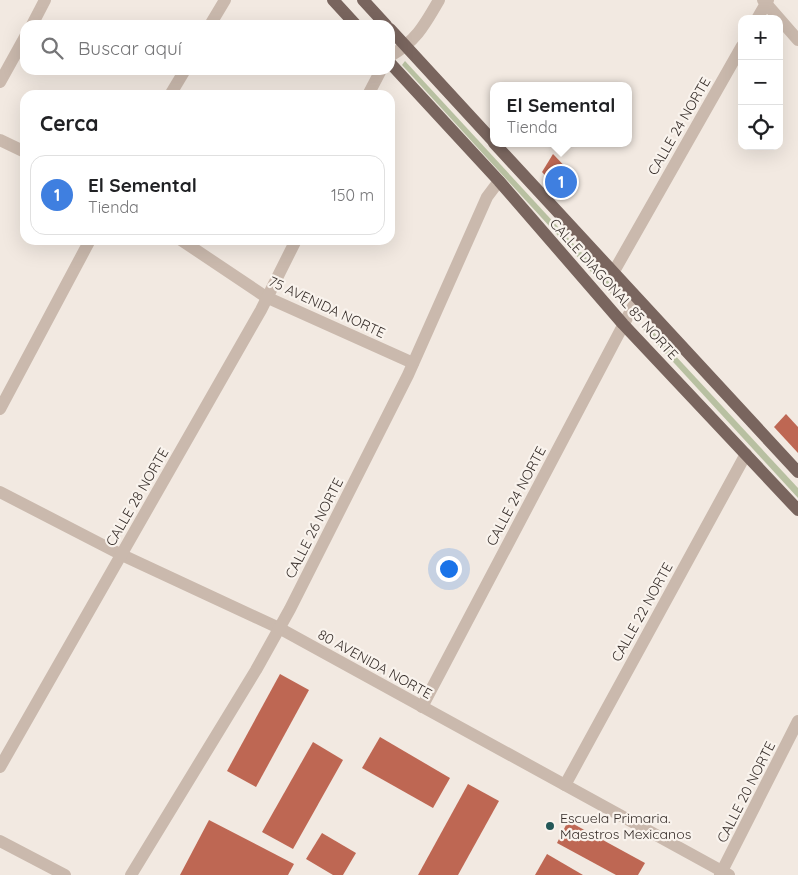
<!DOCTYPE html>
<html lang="es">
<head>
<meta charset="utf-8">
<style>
  body { margin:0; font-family:Quicksand,sans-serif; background:#f6f6f6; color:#202124 }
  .controls { position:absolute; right:15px; top:15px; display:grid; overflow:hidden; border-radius:10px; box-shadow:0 5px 20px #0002 }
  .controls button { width:45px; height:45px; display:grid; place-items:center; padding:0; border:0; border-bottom:1px solid #e0e0e0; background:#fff; color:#202124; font:25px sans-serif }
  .you { position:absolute; left:448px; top:568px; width:18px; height:18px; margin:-12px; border:4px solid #fff; border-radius:50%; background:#1a73e8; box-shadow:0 0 0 8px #1a73e833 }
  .badge { display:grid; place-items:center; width:32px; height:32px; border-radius:50%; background:#111827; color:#fff; font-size:16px; font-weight:700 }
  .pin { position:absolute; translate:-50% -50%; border:2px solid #fff; box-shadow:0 1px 5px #0006 }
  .popup { position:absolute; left:490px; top:82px; width:142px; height:65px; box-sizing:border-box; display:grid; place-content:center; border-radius:10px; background:#fff; filter:drop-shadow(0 1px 4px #0005); font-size:16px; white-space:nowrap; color:#757577 }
  .popup b { font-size:19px; color:#202124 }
  .popup::after { content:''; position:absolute; left:50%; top:100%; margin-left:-10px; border:10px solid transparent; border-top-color:#fff }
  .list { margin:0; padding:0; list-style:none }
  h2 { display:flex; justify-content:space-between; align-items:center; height:65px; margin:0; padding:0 20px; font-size:21px }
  h2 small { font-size:16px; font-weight:400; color:#757577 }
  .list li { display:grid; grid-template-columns:32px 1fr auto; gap:15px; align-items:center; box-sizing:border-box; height:80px; margin:0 10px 10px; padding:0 10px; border:1px solid #e0e0e0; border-radius:15px }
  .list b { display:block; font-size:19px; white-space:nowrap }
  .list p { margin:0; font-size:16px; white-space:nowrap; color:#757577 }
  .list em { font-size:16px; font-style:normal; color:#757577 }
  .icon { flex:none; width:28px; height:28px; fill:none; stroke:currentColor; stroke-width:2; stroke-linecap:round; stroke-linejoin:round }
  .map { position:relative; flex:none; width:798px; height:875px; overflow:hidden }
  .search { position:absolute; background:#fff; box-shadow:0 5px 20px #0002; left:20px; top:20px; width:375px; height:55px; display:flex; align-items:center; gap:12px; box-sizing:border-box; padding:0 18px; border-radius:15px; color:#757577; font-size:19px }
  .panel { position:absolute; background:#fff; box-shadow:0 5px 20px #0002; left:20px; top:90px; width:375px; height:155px; border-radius:15px }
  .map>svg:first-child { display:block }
  .green { fill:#b8c0a1 }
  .building { fill:#be6753 }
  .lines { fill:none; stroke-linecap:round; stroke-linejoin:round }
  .minor { stroke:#cab9ad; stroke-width:12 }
  .major { stroke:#79655e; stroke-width:12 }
  .poi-dot { fill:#235757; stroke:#f9f3ed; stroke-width:2 }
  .labels { text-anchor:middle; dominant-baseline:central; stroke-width:4.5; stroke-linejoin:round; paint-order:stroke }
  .street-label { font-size:14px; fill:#382f2b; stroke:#f9f3ed }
  .poi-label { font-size:14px; fill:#382f2b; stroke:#f9f3ed; text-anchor:start }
</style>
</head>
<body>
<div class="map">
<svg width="798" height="875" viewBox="0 0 798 875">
  <rect width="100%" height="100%" fill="#f2e9e1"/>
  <g class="green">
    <polygon points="405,61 619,293 615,298 402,65"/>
    <polygon points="642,324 646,324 798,488 798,498 642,328"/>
  </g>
  <g class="building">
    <polygon points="553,154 574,176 562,194 542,172"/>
    <polygon points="786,414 798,427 798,453 774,427"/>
    <polygon points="280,674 309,690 256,787 227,771"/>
    <polygon points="380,737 450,778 433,808 362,768"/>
    <polygon points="313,742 343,760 293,849 262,832"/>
    <polygon points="468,784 499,801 458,875 418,875"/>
    <polygon points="209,820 294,864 288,875 180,875"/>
    <polygon points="568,821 645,863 638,875 616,875 557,843"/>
    <polygon points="322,833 356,853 343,875 333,875 306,859"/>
    <polygon points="547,854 583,875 535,875"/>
  </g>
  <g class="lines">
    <g class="minor">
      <polyline points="763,0 798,40"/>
      <polyline points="757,19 768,0"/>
      <polyline points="32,25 45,0"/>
      <polyline points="210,25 225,0"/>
      <path d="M 390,56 C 416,41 424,26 439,0"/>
      <polyline points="0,82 25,37"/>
      <polyline points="170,95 185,70"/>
      <polyline points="368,95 381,70"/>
      <polyline points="0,140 25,152"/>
      <polyline points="181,240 266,297 413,363"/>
      <polyline points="613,273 742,46"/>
      <polyline points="0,409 90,240"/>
      <polyline points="0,492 122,555 279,628 729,875"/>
      <polyline points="422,707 637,299"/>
      <polyline points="0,767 261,310 296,240"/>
      <polyline points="565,785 746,454"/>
      <polyline points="0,841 65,875"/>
      <polyline points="131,875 256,670 290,609 408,375 487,197 499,181"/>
      <polyline points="720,875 798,721"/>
    </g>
    <g class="major">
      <polyline points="333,0 356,25"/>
      <polyline points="363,0 386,25"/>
      <polyline points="390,29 494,142"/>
      <polyline points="390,63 499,181 623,324 798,510"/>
      <polyline points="494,143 798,472"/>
    </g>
  </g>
  <circle class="poi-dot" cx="550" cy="826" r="5"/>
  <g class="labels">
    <g class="street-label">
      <text transform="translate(679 126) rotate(-60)">CALLE 24 NORTE</text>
      <text transform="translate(614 289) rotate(48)">CALLE DIAGONAL 85 NORTE</text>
      <text transform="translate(327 307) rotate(25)">75 AVENIDA NORTE</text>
      <text transform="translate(516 496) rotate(-62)">CALLE 24 NORTE</text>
      <text transform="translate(137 497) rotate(-60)">CALLE 28 NORTE</text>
      <text transform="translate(314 528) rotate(-63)">CALLE 26 NORTE</text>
      <text transform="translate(642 612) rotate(-61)">CALLE 22 NORTE</text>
      <text transform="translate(375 664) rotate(29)">80 AVENIDA NORTE</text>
      <text transform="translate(746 792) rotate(-63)">CALLE 20 NORTE</text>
    </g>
    <g class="poi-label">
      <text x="560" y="818">Escuela Primaria.<tspan x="560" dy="16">Maestros Mexicanos</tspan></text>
    </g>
  </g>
</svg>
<div class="controls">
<button>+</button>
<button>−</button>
<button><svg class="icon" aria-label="locate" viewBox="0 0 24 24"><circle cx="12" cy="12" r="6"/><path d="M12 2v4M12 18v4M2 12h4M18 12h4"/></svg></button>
</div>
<div class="you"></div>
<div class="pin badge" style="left:561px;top:182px;background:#3f7fe0">1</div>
<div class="popup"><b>El Semental</b>Tienda</div>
<div class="search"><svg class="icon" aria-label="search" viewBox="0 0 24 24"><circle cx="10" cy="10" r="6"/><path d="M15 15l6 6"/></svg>Buscar aquí</div>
<section class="panel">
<h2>Cerca<small></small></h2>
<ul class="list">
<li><span class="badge" style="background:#3f7fe0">1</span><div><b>El Semental</b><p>Tienda</p></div><em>150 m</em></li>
</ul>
</section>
</div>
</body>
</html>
